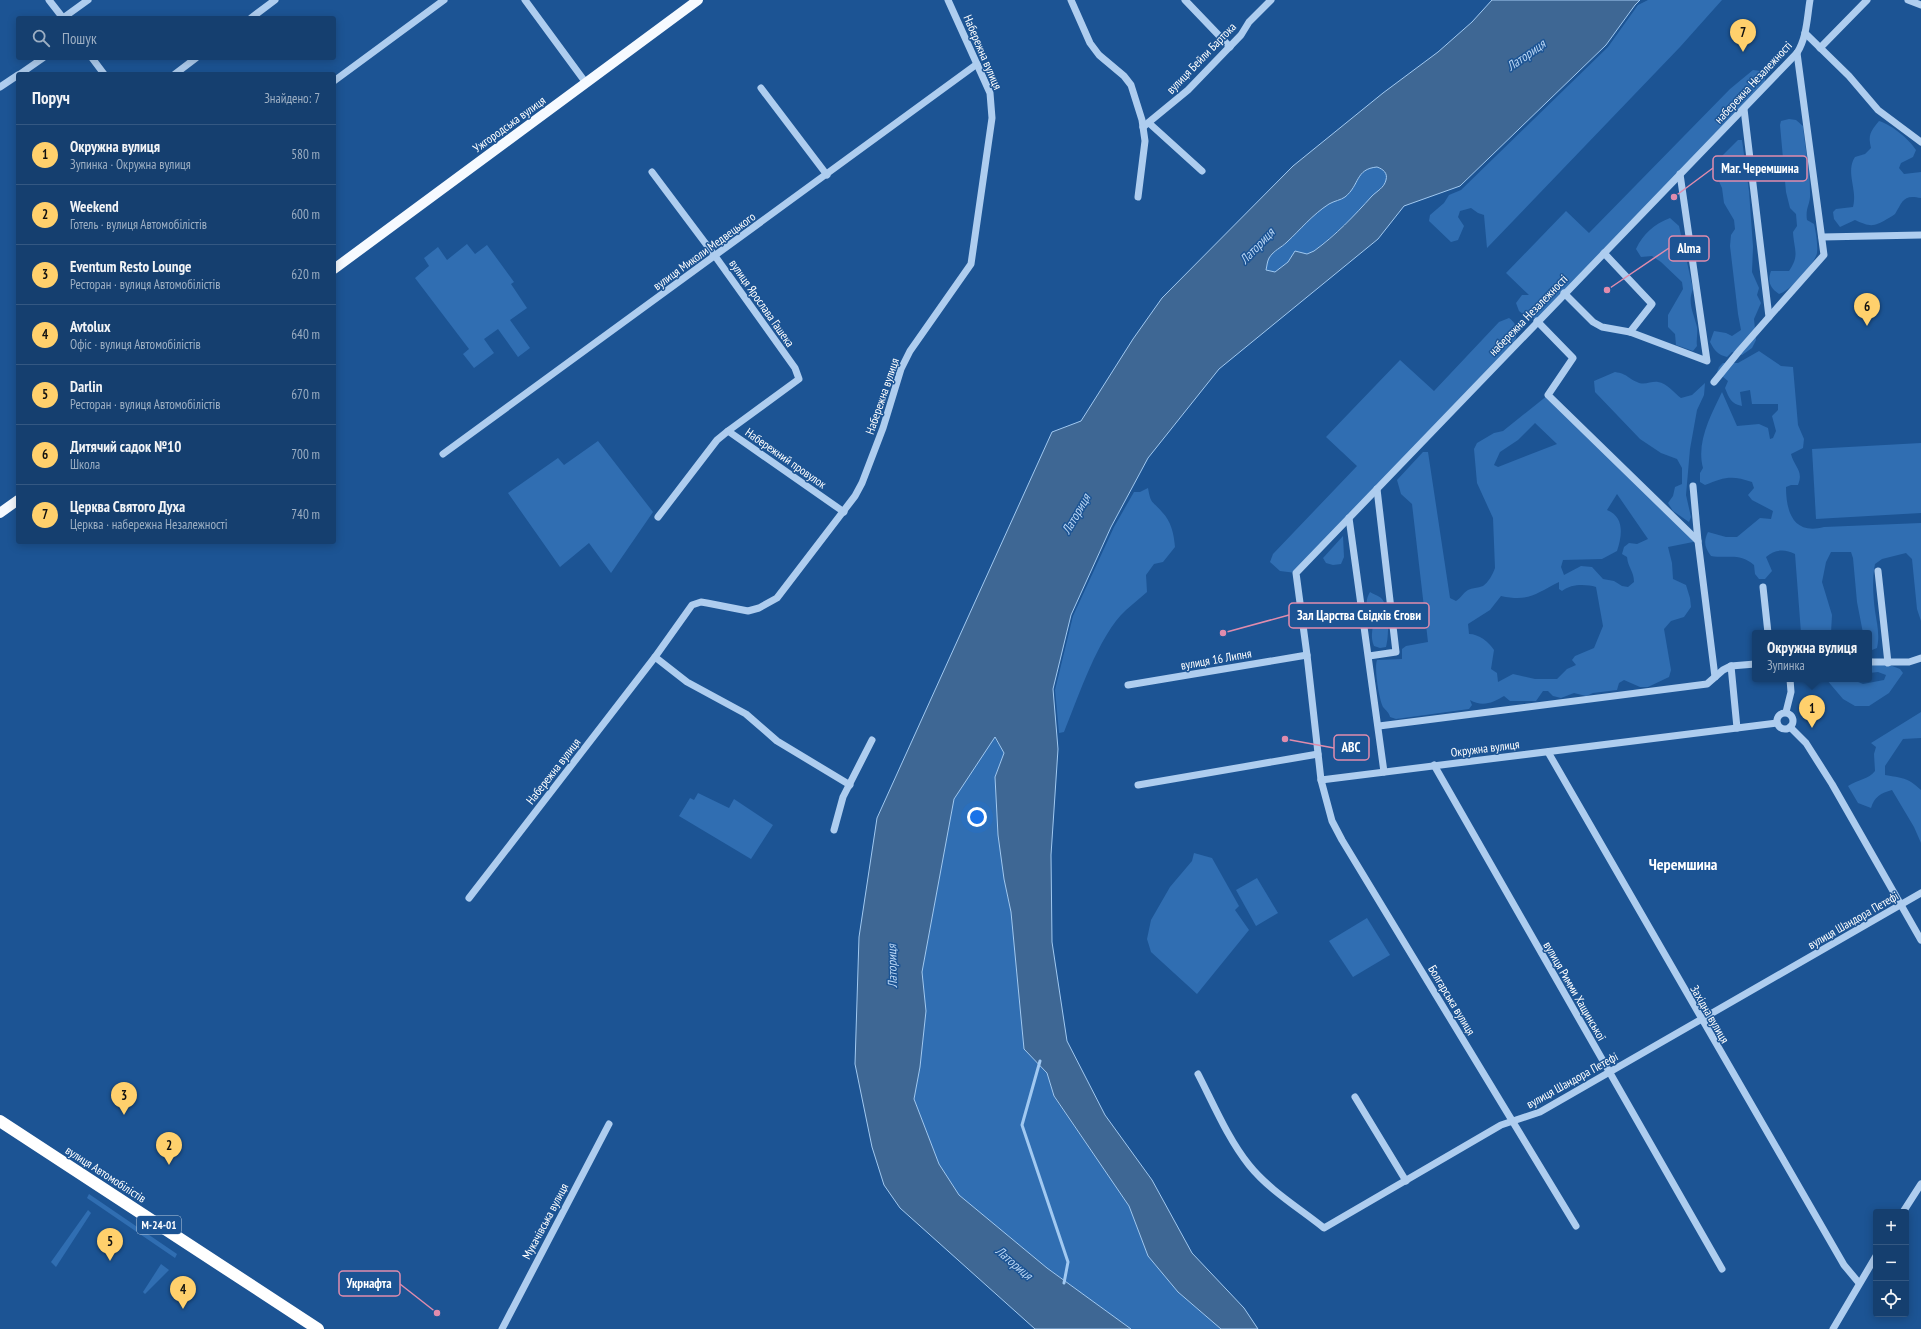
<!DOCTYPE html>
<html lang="uk">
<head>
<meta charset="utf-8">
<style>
  body { margin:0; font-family:"PT Sans Narrow",sans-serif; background:#1e4674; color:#f1f3f6 }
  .controls { position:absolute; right:12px; bottom:12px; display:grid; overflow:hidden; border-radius:4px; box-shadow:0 2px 10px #0003 }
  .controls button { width:36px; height:36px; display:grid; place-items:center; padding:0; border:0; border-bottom:1px solid #345882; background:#153f6f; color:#f1f3f6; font:20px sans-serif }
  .you { position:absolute; left:977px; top:817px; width:14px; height:14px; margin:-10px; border:3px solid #fff; border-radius:50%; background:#1a73e8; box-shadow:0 0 0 6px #1a73e833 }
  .badge { display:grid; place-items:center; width:26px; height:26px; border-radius:50%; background:#ffd06c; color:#111; font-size:13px; font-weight:700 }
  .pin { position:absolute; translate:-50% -33px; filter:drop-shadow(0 1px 2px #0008) }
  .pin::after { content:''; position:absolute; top:21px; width:14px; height:12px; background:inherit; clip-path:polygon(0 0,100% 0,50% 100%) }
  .popup { position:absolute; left:1752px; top:630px; width:120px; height:52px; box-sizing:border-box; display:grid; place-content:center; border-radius:4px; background:#153f6f; filter:drop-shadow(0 1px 3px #0005); font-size:13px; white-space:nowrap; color:#9dafc3 }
  .popup b { font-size:15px; color:#f1f3f6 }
  .popup::after { content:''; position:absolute; left:50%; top:100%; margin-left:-8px; border:8px solid transparent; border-top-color:#153f6f }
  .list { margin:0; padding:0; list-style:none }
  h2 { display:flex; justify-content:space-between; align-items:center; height:52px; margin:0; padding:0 16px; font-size:17px }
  h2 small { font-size:13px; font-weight:400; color:#9dafc3 }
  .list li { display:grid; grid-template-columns:26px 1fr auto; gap:12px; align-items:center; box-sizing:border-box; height:60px; padding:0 16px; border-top:1px solid #345882 }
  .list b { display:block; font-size:15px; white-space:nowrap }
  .list p { margin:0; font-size:13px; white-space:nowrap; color:#9dafc3 }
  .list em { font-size:13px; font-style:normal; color:#9dafc3 }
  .icon { flex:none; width:22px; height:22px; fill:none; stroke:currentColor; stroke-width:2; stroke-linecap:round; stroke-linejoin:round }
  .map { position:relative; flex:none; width:1921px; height:1329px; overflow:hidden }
  .search { position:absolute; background:#153f6f; box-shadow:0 2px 10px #0003; left:16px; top:16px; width:320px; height:44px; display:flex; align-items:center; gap:10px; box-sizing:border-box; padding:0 14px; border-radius:4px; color:#9dafc3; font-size:15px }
  .panel { position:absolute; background:#153f6f; box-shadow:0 2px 10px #0003; left:16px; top:72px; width:320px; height:472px; border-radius:4px }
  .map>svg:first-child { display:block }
  .green { fill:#306eb2; fill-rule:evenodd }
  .water { fill:#3e6794; stroke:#a1c9f1; fill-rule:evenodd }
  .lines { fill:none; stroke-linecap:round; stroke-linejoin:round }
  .stream { stroke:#a1c9f1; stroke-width:3 }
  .minor { stroke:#aecdef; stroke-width:7 }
  .major { stroke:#f6faff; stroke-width:10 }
  .highway { stroke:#fff; stroke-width:12 }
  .labels { text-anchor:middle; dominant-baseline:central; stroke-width:3; stroke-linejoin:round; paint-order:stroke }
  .shield { fill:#1c5494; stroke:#bbccdf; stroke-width:1 }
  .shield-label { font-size:11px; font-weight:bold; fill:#fff }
  .street-label { font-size:12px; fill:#fff; stroke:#1c5494 }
  .water-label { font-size:13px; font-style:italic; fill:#bad7f6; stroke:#1c5494 }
  .district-label { font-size:16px; font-weight:bold; fill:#fff; stroke:#1c5494 }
  .leader { fill:none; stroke:#e08cad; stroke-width:1.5 }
  .callout-dot { fill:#e08cad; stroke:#1c5494; stroke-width:1.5 }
  .callout { fill:#1c5494; stroke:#e08cad; stroke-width:1.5 }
  .callout-label { font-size:13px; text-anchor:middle; font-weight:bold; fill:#fff }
</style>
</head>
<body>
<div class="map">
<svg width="1921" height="1329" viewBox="0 0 1921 1329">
  <rect width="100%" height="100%" fill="#1c5494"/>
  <g class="green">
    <polygon points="1648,0 1722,0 1680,47 1487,248 1484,215 1478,213 1471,208 1460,211 1458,217 1464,226 1458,240 1451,242 1429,221 1430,215 1444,203 1449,195 1461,190 1608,47 1638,5"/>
    <polygon points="1753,70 1760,71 1765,78 1765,88 1540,318 1528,318 1519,311 1516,303 1522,295 1529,295 1506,273 1566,211 1589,233 1730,89"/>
    <path d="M 1789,119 L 1796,120 L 1803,126 C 1805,148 1810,171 1810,192 C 1811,204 1805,207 1807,220 L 1814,224 C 1816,232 1818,245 1817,253 C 1815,264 1789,292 1779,294 C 1770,288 1767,281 1771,271 L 1789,271 C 1800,255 1794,250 1793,232 L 1797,226 L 1796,214 L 1790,208 L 1786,192 L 1780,125 L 1781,121 Z"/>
    <path d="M 1879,121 C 1892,125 1909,139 1916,150 L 1913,157 L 1901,163 L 1899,168 L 1904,174 L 1921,172 L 1921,198 C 1903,194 1903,201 1895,214 C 1893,216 1890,217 1887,219 C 1874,227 1870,227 1855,220 L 1840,227 L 1834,219 L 1833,212 L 1836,209 L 1853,207 C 1858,190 1845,172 1855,157 L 1865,154 L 1871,148 C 1868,135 1870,132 1879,121 Z"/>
    <path d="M 1738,140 L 1742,140 L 1749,191 L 1753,247 L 1752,272 L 1759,288 L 1757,295 L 1761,303 L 1754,319 L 1756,340 L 1752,348 L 1742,355 L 1732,352 L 1727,357 C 1718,355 1714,350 1710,342 L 1714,331 L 1726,333 L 1732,336 L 1741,330 L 1738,314 L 1730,246 L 1731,235 L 1735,229 L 1734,220 L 1724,203 L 1722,188 L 1716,175 L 1717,161 Z"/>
    <path d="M 1377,167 C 1383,169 1388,173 1386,180 C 1383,192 1327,241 1314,251 L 1307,254 L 1295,251 L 1288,262 L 1275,272 L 1266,270 C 1267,266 1267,262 1269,258 C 1274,250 1281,248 1287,242 C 1301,229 1312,215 1329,204 C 1334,201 1341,200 1345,197 C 1359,184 1356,169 1377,167 Z"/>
    <path d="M 1670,218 L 1679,226 L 1693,289 C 1687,303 1694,314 1697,327 C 1698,333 1696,340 1697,346 L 1693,351 L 1676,345 L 1675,334 L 1668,327 L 1668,315 L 1683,289 L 1682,282 L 1661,262 L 1652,256 L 1641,257 L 1636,249 C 1643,234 1654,224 1670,218 Z"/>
    <polygon points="467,244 475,254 487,245 514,282 511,284 527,308 510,320 530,348 518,357 498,329 484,339 494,353 474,368 463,354 469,349 415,278 429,266 424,258 438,247 447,260"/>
    <path d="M 1509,318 C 1520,326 1517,334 1514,346 L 1296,573 L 1280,571 L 1270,562 L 1273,554 L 1357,466 L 1326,437 L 1400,360 L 1434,391 L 1499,322 Z"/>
    <path d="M 1759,351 L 1781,366 L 1793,367 L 1798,425 L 1804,439 L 1803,448 L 1791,454 C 1794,467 1804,470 1798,485 L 1791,485 L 1786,487 C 1786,513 1794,535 1824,527 L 1921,523 L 1921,621 L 1917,609 L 1912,559 L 1906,553 L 1882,559 L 1875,564 C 1872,578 1873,596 1875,611 C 1877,624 1880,635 1877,648 L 1872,650 L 1869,647 L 1869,633 L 1863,633 L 1857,602 L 1853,558 L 1851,552 L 1831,552 L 1826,562 L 1822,582 L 1832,615 L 1831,633 L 1801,633 L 1795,554 C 1785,549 1775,549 1766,557 L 1772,571 L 1765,579 L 1759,579 L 1755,574 L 1754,565 C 1739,552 1729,559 1711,556 C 1705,548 1703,542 1708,532 L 1726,537 L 1737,537 L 1760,518 L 1771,519 L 1773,511 L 1752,500 L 1748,495 L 1754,488 L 1752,482 C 1732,475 1724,477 1705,485 L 1700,482 L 1700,473 L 1703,468 C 1696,442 1711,415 1722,392 L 1737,426 L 1759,424 L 1768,428 L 1770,439 L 1773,438 L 1776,431 L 1772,416 L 1778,410 L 1778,404 L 1752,404 L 1750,390 L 1740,392 L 1742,406 C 1731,404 1729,398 1725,388 L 1728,381 L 1717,372 L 1719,367 L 1723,363 L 1738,363 Z"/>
    <path d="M 1615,372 C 1628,374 1627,378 1637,382 C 1644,386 1651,381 1658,382 C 1667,383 1674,393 1681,398 L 1692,395 L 1705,383 L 1704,395 L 1697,410 L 1690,449 L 1686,495 L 1691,517 L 1689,522 L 1673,511 L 1668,503 L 1673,496 L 1675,487 L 1682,484 L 1682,468 L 1677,459 L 1661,453 L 1640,439 L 1595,392 L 1594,381 Z"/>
    <path d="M 1548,395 L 1698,541 L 1668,547 L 1672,563 L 1673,579 L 1686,585 L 1690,598 L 1691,607 L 1684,617 L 1671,621 L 1664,629 L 1671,670 L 1669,677 L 1648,687 L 1640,687 L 1624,680 L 1619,683 L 1617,690 L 1593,693 L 1586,696 L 1574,693 L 1561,698 L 1553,696 L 1548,691 L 1543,691 L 1536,701 L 1510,701 L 1504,696 C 1493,703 1482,707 1470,700 L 1472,705 L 1469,709 L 1396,719 L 1390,717 C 1389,712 1386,711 1383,707 C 1379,699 1374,668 1377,660 L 1402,659 L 1402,649 L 1406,646 L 1428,642 L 1412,504 L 1401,494 L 1397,480 L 1423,452 L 1428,452 L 1450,598 L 1456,601 C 1461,598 1463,593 1468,590 C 1472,588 1478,588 1483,586 C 1488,583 1493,574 1495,568 L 1493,518 L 1477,483 L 1474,449 L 1477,443 L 1494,433 L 1503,431 ZM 1535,423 L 1557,444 L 1498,467 L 1494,465 L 1500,452 L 1518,440 ZM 1617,494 L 1648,539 L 1637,544 L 1629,543 L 1624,547 L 1622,554 L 1627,557 C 1628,568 1634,571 1634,582 L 1628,587 L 1622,586 L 1614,581 L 1603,579 L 1592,567 L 1581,566 L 1564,575 L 1561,567 L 1563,560 L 1602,559 L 1617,551 C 1622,536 1625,517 1607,510 ZM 1559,582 L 1559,589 L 1562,591 C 1571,584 1585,584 1596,587 L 1603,626 L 1594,648 L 1575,656 L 1572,660 L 1576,665 L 1567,669 L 1557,679 L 1535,679 L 1513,674 L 1498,682 L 1497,673 L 1491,669 L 1494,650 C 1489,642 1479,634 1469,634 L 1468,624 L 1490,610 L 1501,596 C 1529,602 1535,594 1559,582 Z"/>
    <polygon points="598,441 653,512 611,573 589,543 560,567 508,493 558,458 564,465"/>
    <polygon points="1921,443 1921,513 1816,519 1812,449"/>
    <path d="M 1148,488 C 1151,505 1152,500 1162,512 C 1171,521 1174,534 1175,547 L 1163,562 L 1154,564 L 1146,575 L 1147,592 C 1140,598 1133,604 1126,610 C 1099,634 1078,698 1064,732 L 1059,733 L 1055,690 L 1073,616 L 1114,527 L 1134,492 L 1140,492 Z"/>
    <polygon points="1343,536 1344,557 1341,564 1333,565 1326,563 1323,558"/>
    <path d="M 1370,592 C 1373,594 1379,596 1381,598 C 1390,606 1389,637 1386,647 L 1380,648 L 1374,646 C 1370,636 1373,631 1373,621 C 1374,608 1361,608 1370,592 Z"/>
    <polygon points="1869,657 1900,669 1903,673 1889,693 1869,706 1855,706 1843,699 1826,679 1851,679 1863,684 1884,680 1886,675 1878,672 1869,673"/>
    <path d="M 1921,712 L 1921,738 L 1903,739 L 1885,766 L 1885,775 C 1902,778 1907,777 1921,790 L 1921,843 L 1914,827 L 1892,790 C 1881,793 1874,797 1871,808 L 1858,803 L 1848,786 C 1857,780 1869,779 1875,771 L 1874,754 L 1876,747 L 1871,743 Z"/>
    <polygon points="994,737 1004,753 995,777 998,835 1004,879 1011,912 1024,1049 1047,1073 1054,1097 1129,1206 1148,1256 1178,1292 1221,1329 1131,1329 1047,1268 959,1195 939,1164 914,1099 920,1067 926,1011 922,972 954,799"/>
    <polygon points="698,793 729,808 734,799 773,825 751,859 679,816 690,798 694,800"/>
    <polygon points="1194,853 1212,858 1239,906 1235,910 1249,930 1197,994 1151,952 1147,939 1151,920 1170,887 1192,861"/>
    <polygon points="1257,878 1278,913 1256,926 1236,890"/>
    <polygon points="1367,918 1390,955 1353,977 1329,941"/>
    <polygon points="89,1194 177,1254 175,1258 87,1198"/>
    <polygon points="88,1210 91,1213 56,1267 51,1262"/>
    <polygon points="161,1264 169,1270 145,1294 143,1292"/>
  </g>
  <path class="water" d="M 1492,0 L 1640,0 L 1635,5 L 1606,45 L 1460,186 L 1404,206 L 1378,239 L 1219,369 L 1148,458 L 1111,527 L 1071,615 L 1053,689 L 1058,749 L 1051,855 L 1052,942 L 1067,1041 L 1105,1115 L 1152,1180 L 1192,1253 L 1244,1308 L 1258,1329 L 1221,1329 L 1178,1292 L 1148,1256 L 1129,1206 L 1054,1096 L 1047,1073 L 1024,1049 L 1011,912 L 1004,879 L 998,835 L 995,777 L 1004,753 L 995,737 L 954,799 L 922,972 L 926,1011 L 920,1067 L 914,1099 L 939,1164 L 959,1195 L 1047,1268 L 1131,1329 L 1035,1329 L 900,1208 L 884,1185 L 872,1147 L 855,1064 L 859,937 L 877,818 L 1052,432 L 1081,421 L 1133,339 L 1162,298 L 1293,166 L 1383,93 L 1438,52 L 1472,22 ZM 1377,167 C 1383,169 1388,173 1386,180 C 1384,188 1377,191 1372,196 C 1354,216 1336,235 1314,251 L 1307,254 L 1295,251 L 1288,262 L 1275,272 L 1266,270 C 1267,266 1267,262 1269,258 C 1274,250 1281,248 1287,242 C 1301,229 1312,215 1329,204 C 1334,201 1341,200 1345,197 C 1360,185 1355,169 1377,167 Z"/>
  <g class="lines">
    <polyline class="stream" points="1040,1061 1022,1125 1068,1262 1064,1283"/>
    <g class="minor">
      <polyline points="49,0 63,18"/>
      <polyline points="525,0 586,83"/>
      <polyline points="1071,0 1090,43 1099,55 1124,76 1131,85 1142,120 1145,141 1138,197"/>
      <polyline points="1185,0 1230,47"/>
      <polyline points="1908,0 1921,5"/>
      <polyline points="63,18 88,0"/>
      <polyline points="251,18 275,0"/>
      <polyline points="1805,33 1849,76 1878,110 1921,142"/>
      <polyline points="1820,48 1867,0"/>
      <polyline points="92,58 104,74"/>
      <polyline points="20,74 43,58"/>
      <polyline points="175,74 196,58"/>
      <polyline points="334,81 444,0"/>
      <polyline points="0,87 18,75"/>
      <polyline points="761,88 827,175"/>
      <polyline points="1149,123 1202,171"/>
      <polyline points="1143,127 1188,90 1241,35 1249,22 1271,0"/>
      <polyline points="652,172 715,256 795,368 799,379 728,431"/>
      <polyline points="1822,237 1921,235"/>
      <polyline points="1604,253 1652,304 1630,332"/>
      <polyline points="1564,293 1593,322 1602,327 1630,332 1707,361 1680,174"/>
      <polyline points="1769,317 1824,255 1797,53"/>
      <polyline points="1537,321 1573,358 1548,395 1698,541 1715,677"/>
      <polyline points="1714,382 1740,350 1769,317 1744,109"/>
      <polyline points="443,454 977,64"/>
      <polyline points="1693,486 1698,541"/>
      <polyline points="658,517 717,440 728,431 844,512"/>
      <polyline points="1349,518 1384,772"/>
      <polyline points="1878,571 1888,663"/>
      <polyline points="1763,587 1768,633"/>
      <polyline points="1369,656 1396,652 1377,489"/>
      <polyline points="655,657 687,682 746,714 777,741 850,785"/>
      <polyline points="1869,662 1909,662 1921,658"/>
      <polyline points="1731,666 1755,664"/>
      <polyline points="1128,685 1307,655"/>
      <polyline points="1786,712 1791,692 1790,679"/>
      <circle cx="1785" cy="721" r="8"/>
      <path d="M 1777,723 L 1321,780 L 1307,655 L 1296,573 L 1797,53 C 1807,37 1807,18 1810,0"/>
      <polyline points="1379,726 1707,684 1723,670 1731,666 1737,728"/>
      <polyline points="1790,727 1806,743 1832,784 1921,940"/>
      <polyline points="1548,752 1844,1265 1859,1283"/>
      <polyline points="1434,765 1722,1269"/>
      <polyline points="1321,780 1332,821 1342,840 1576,1226"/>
      <polyline points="1138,785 1318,754"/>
      <polyline points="834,830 843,797 872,740"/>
      <polyline points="469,898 655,657 692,605 701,602 707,603 748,611 759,608 777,598 855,496 862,483 883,428 901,369 910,351 971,264 992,118 990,93 948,0"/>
      <path d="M 1198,1074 C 1213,1103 1228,1139 1249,1165 C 1269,1190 1299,1208 1324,1228 L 1501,1125 L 1540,1112 L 1921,893"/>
      <polyline points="1355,1097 1406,1181"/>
      <polyline points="1903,1212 1921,1184"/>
      <polyline points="502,1329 609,1124"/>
      <polyline points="1833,1329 1876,1256"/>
    </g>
    <g class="major">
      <polyline points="334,269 698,0"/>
      <polyline points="0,513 18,500"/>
    </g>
    <polyline class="highway" points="0,1121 318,1329"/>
  </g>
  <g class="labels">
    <rect class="shield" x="137" y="1216" width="44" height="18" rx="3"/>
    <g class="shield-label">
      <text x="159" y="1225">М-24-01</text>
    </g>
    <g class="street-label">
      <text transform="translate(983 52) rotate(67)">Набережна вулиця</text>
      <text transform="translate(1201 58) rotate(-46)">вулиця Бейли Бартока</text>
      <text transform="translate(1753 82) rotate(-47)">набережна Незалежності</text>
      <text transform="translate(509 124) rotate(-36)">Ужгородська вулиця</text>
      <text transform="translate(704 251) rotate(-36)">вулиця Миколи Медвецького</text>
      <text transform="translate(762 303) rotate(55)">вулиця Ярослава Гашека</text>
      <text transform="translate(1528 315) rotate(-46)">набережна Незалежності</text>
      <text transform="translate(882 396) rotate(-71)">Набережна вулиця</text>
      <text transform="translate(786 458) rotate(35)">Набережний провулок</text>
      <text transform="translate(1216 659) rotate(-10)">вулиця 16 Липня</text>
      <text transform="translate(1485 748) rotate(-7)">Окружна вулиця</text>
      <text transform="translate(553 771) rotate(-52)">Набережна вулиця</text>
      <text transform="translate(1853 920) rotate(-30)">вулиця Шандора Петефі</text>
      <text transform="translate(1575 991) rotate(60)">вулиця Римми Хащинської</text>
      <text transform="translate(1452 1000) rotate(59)">Болгарська вулиця</text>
      <text transform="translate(1710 1014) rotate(60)">Західна вулиця</text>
      <text transform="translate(1572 1080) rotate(-29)">вулиця Шандора Петефі</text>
      <text transform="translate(106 1174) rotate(33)">вулиця Автомобілістів</text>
      <text transform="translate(545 1221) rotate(-62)">Мукачівська вулиця</text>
    </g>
    <g class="water-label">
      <text transform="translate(1526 55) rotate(-35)">Латориця</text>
      <text transform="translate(1257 246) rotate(-46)">Латориця</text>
      <text transform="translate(1076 514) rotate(-60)">Латориця</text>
      <text transform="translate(892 966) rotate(-91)">Латориця</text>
      <text transform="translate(1014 1263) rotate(41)">Латориця</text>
    </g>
    <g class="district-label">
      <text x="1683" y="864">Черемшина</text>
    </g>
  </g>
  <path class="leader" d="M1674 197L1713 168M1607 290L1669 248M1223 633L1289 615M1285 739L1334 748M437 1313L400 1284"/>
  <g class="callout-dot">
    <circle cx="1674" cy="197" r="4"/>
    <circle cx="1607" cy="290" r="4"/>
    <circle cx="1223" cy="633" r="4"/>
    <circle cx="1285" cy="739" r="4"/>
    <circle cx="437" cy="1313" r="4"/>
  </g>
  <g class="callout">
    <rect x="1713" y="156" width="94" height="25" rx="4"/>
    <rect x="1669" y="236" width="40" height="25" rx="4"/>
    <rect x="1289" y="603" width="140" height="25" rx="4"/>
    <rect x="1334" y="735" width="35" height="25" rx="4"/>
    <rect x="339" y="1271" width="61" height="25" rx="4"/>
  </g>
  <g class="callout-label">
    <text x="1760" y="173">Маг. Черемшина</text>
    <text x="1689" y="253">Alma</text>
    <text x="1359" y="620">Зал Царства Свідків Єгови</text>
    <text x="1351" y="752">ABC</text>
    <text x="369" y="1288">Укрнафта</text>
  </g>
</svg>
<div class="controls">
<button>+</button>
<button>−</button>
<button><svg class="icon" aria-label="locate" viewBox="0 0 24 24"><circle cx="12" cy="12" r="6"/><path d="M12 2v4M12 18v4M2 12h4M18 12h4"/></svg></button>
</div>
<div class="you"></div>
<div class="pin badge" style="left:1812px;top:728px">1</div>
<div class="popup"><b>Окружна вулиця</b>Зупинка</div>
<div class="pin badge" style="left:169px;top:1165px">2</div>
<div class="pin badge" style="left:124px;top:1115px">3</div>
<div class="pin badge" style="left:183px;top:1309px">4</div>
<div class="pin badge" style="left:110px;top:1261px">5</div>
<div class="pin badge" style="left:1867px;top:326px">6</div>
<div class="pin badge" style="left:1743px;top:52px">7</div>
<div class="search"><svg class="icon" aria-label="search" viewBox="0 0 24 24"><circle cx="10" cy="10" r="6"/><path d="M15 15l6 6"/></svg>Пошук</div>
<section class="panel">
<h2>Поруч<small>Знайдено: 7</small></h2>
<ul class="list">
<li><span class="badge">1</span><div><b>Окружна вулиця</b><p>Зупинка · Окружна вулиця</p></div><em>580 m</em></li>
<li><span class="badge">2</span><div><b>Weekend</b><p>Готель · вулиця Автомобілістів</p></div><em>600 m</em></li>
<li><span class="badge">3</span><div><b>Eventum Resto Lounge</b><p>Ресторан · вулиця Автомобілістів</p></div><em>620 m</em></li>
<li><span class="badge">4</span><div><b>Avtolux</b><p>Офіс · вулиця Автомобілістів</p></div><em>640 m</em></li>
<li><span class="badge">5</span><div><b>Darlin</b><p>Ресторан · вулиця Автомобілістів</p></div><em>670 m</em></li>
<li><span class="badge">6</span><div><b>Дитячий садок №10</b><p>Школа</p></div><em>700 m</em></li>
<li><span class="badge">7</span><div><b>Церква Святого Духа</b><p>Церква · набережна Незалежності</p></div><em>740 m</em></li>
</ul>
</section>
</div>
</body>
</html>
